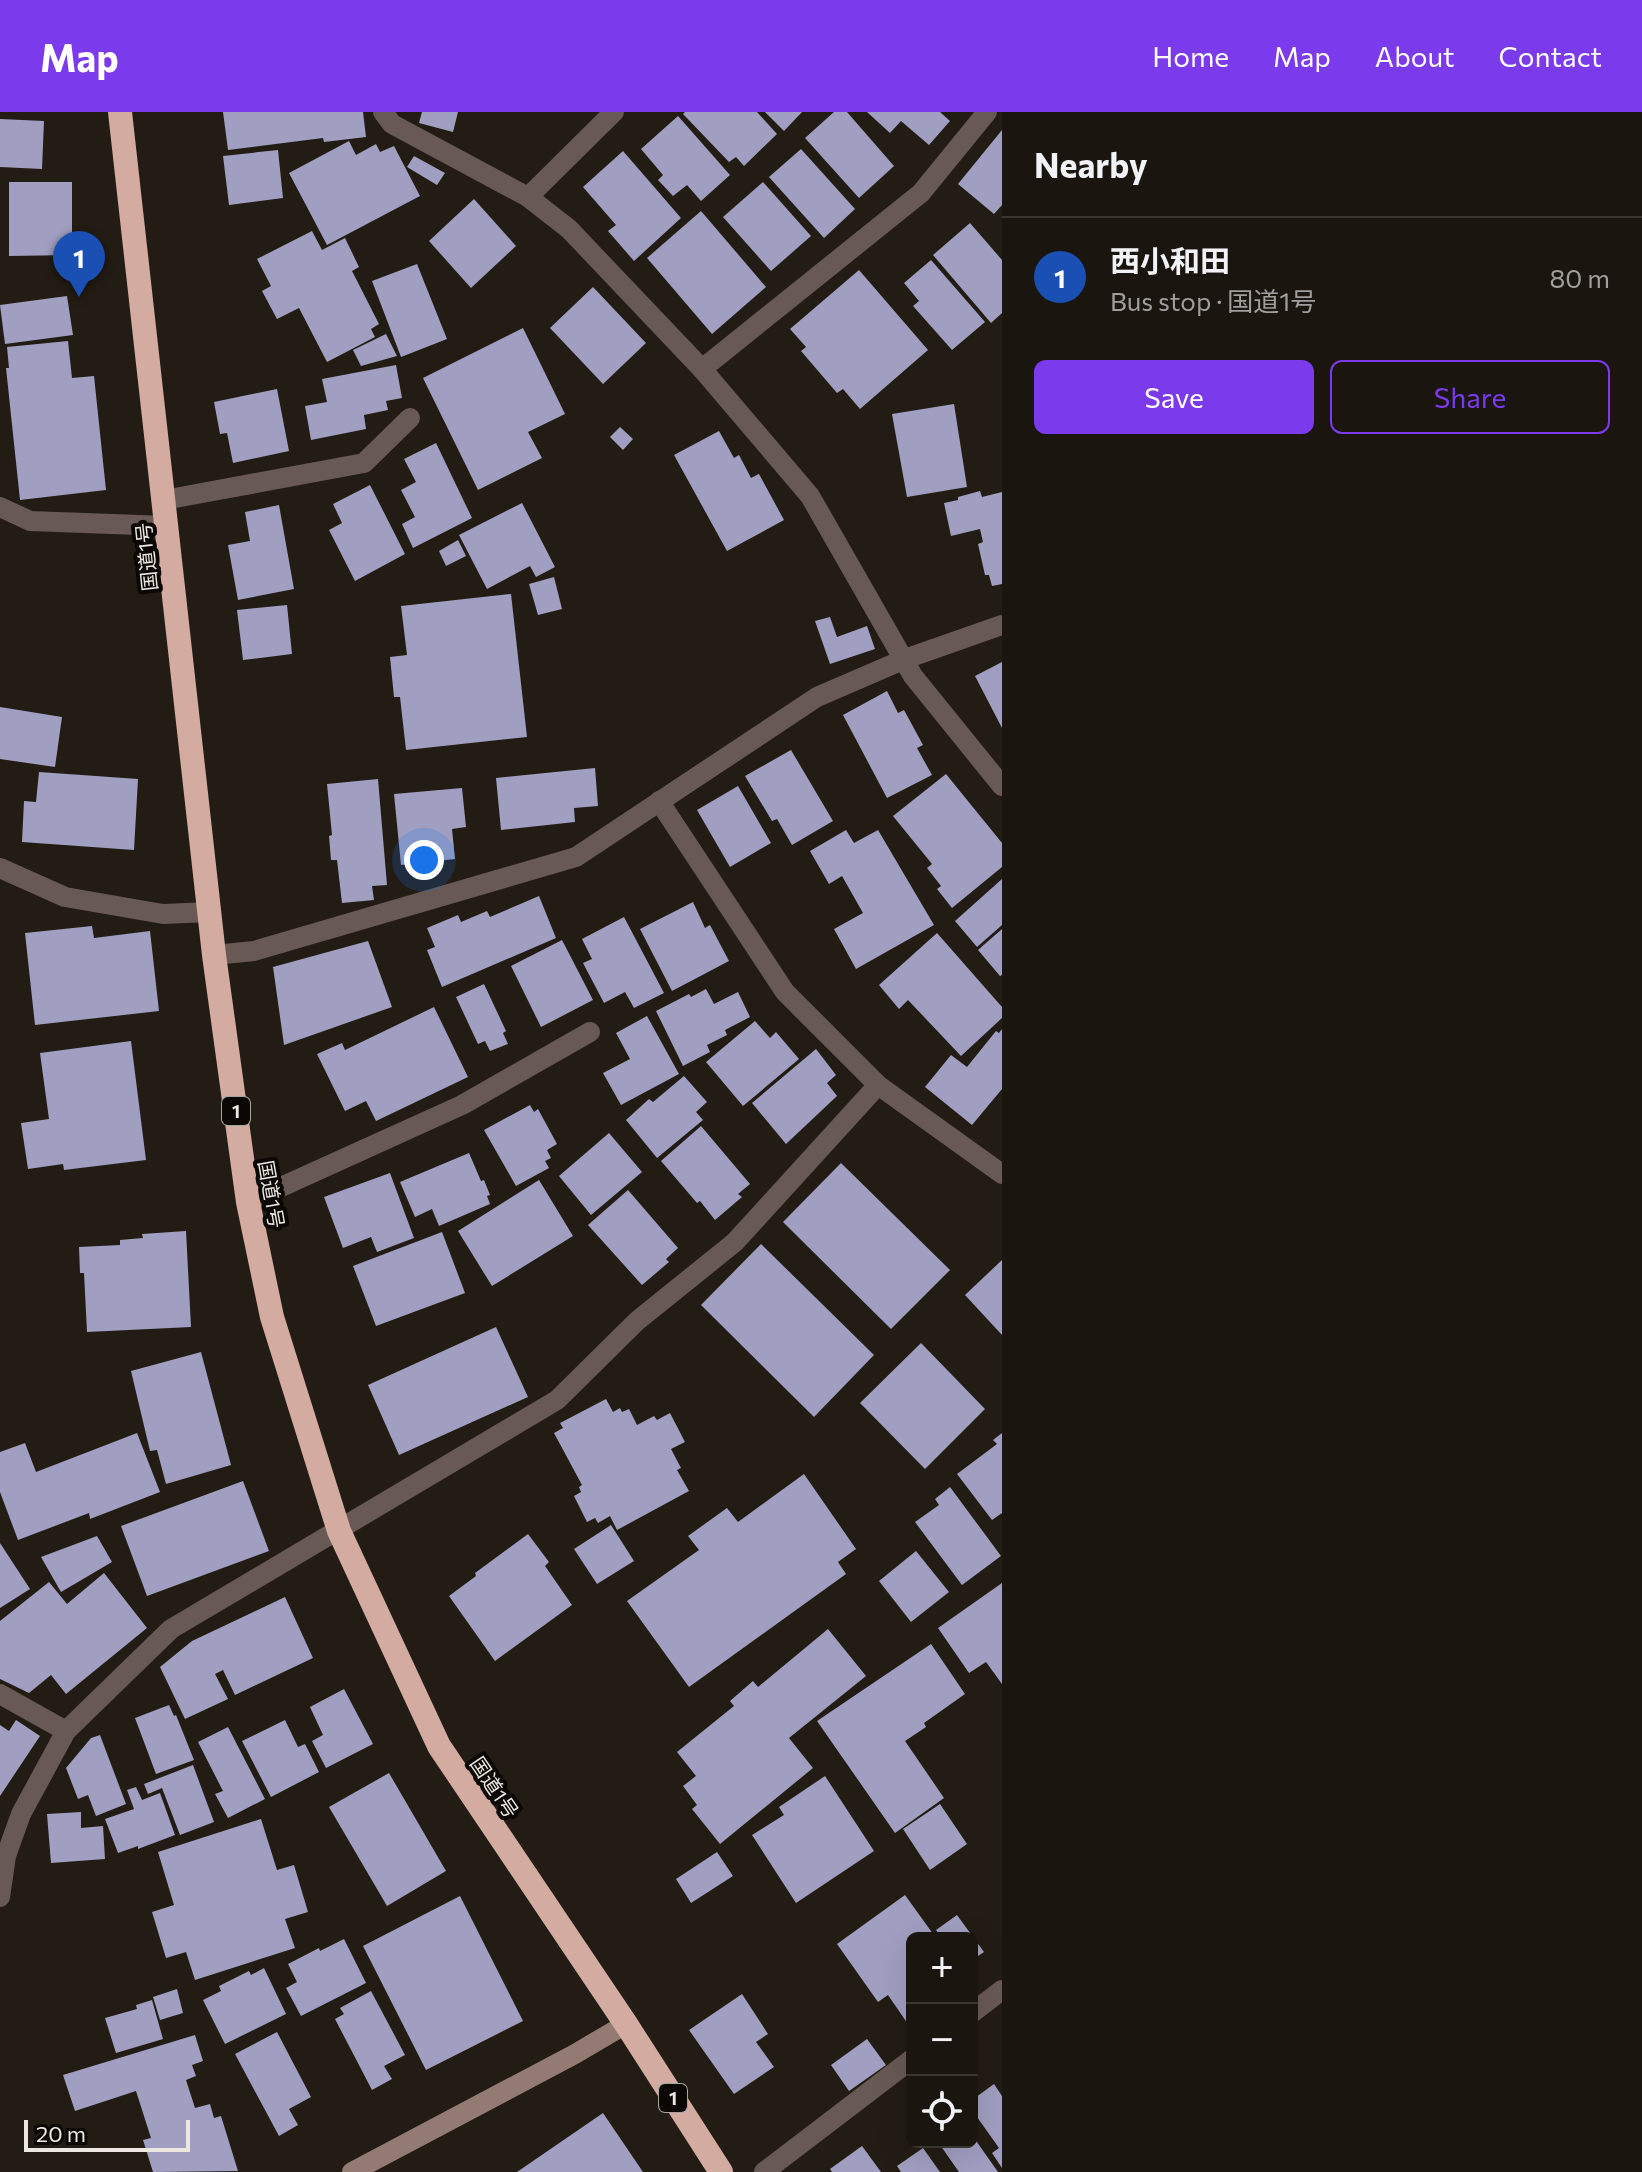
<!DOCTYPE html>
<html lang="en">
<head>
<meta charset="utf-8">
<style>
  body { margin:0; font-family:Commissioner,"Noto Sans JP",sans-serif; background:#27221d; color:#f1f3f6 }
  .controls { position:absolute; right:24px; bottom:24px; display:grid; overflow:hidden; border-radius:12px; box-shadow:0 8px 32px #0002 }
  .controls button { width:72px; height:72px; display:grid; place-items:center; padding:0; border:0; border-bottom:2px solid #38342f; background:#1a150f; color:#f1f3f6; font:40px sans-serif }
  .scale { position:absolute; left:24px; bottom:20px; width:166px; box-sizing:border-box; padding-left:8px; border:4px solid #ece7e1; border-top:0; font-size:22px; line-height:28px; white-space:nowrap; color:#ece7e1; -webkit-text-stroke:6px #0a0705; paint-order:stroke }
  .you { position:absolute; left:424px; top:748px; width:28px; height:28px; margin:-20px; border:6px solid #fff; border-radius:50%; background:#1a73e8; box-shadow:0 0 0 12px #1a73e833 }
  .badge { display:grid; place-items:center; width:52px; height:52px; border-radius:50%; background:#7c3aed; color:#fff; font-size:26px; font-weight:700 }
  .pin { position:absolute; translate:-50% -66px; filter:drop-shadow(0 2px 4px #0008) }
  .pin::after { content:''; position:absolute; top:42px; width:28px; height:24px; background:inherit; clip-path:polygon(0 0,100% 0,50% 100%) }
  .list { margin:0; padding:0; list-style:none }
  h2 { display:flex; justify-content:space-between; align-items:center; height:104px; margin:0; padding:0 32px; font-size:34px }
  h2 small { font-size:26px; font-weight:400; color:#9f9f9e }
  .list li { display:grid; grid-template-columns:52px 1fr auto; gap:24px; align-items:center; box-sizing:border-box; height:120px; padding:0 32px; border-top:2px solid #38342f }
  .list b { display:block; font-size:30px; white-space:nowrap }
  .list p { margin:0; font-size:26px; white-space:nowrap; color:#9f9f9e }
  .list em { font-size:26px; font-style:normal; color:#9f9f9e }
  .actions { display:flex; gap:16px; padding:24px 32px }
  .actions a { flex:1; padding:18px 0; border:2px solid #7c3aed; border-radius:12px; text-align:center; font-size:28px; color:#7c3aed }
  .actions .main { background:#7c3aed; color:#fff }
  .icon { flex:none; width:44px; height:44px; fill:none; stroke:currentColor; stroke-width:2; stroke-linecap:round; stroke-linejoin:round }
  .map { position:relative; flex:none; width:1002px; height:2060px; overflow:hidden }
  header { display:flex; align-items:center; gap:48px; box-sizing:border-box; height:112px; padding:0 40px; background:#7c3aed; color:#fff }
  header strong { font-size:38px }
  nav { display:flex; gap:44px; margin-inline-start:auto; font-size:28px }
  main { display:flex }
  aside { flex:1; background:#1a150f }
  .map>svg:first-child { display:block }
  .building { fill:#a09fc1 }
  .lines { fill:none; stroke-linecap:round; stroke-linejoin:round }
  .lane { stroke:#695954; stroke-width:20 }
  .street { stroke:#695954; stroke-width:20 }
  .secondary { stroke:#937a73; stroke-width:20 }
  .highway { stroke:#d3aba0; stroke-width:24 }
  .labels { text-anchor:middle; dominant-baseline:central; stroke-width:8; stroke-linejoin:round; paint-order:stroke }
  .shield { fill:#0a0705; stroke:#a8a49f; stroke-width:2 }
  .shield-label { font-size:18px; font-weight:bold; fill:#ece7e1 }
  .street-label { font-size:20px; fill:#ece7e1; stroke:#0a0705 }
</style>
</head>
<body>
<header>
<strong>Map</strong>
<nav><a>Home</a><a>Map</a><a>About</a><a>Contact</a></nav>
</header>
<main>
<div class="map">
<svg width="1002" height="2060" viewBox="0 0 1002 2060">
  <rect width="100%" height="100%" fill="#231c14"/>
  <g class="building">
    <polygon points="223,0 363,0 366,25 324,30 323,26 228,38"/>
    <polygon points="422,0 458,0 453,20 419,11"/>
    <polygon points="685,0 757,0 777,22 744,54 736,45 729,50 683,2"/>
    <polygon points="765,0 802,0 784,19"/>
    <polygon points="834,0 847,0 894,54 859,86 805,26"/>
    <polygon points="867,0 940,0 950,9 929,33 901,9 890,21"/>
    <polygon points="678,4 730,63 701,89 687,73 673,84 658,68 663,63 641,37"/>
    <polygon points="0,7 44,9 42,57 0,55"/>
    <polygon points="1002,18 1002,93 994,102 958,72"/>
    <polygon points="349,29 356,43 376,32 380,40 394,34 420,84 327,133 289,61"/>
    <polygon points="801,37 855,97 824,126 769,65"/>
    <polygon points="278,38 283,86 229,93 223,44"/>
    <polygon points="623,39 681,106 634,149 608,119 616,113 583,75"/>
    <polygon points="414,44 445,61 437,73 407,55"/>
    <polygon points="9,70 72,70 72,143 9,144"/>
    <polygon points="763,70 811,124 771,159 723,105"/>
    <polygon points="474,87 516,134 471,176 429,129"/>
    <polygon points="701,99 766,175 712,222 647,146"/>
    <polygon points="970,111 1002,148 1002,201 991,211 933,143"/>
    <polygon points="312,119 322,138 345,126 359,155 352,159 379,212 371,217 375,225 327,250 299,196 277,207 262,179 271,174 257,147"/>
    <polygon points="931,148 985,210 952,238 913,194 919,189 904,171"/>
    <polygon points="417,152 447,227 401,245 372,169"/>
    <polygon points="859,158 928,238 860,297 843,277 837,281 801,239 806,235 790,217"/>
    <polygon points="593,175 646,231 603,272 550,216"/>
    <polygon points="67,184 73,223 5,232 0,193"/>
    <polygon points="523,216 565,302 528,320 542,346 478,378 423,266"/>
    <polygon points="386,222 397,244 361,254 353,238"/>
    <polygon points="68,229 72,266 94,264 106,378 20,388 6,256 9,256 7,235"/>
    <polygon points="396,253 402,286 386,289 388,298 364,303 366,317 311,328 305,294 327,290 322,267"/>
    <polygon points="277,277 289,339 233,351 227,321 220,322 214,290"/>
    <polygon points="954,292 967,375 907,385 892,302"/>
    <polygon points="620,315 633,327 623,338 610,325"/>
    <polygon points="719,319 734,346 739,343 751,366 759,362 784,408 727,439 674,343"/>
    <polygon points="436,331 472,406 413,436 402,412 415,405 401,378 416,370 404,347"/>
    <polygon points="370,373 405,442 355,469 329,418 342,411 333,392"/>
    <polygon points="980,379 982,385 1002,380 1002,472 992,474 989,463 985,463 978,432 983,430 980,417 951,424 944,391 958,388 958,385"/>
    <polygon points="522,391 555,455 536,465 530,454 487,477 459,423"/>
    <polygon points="279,393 294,477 238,488 228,433 250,429 245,400"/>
    <polygon points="458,428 466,444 446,454 439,439"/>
    <polygon points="554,465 562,497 538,503 529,472"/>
    <polygon points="511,482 527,625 406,638 400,585 394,585 390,545 407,543 401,494"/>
    <polygon points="287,493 292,542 243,548 237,498"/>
    <polygon points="830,505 837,525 867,514 875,537 830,552 815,509"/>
    <polygon points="1002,550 1002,616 975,564"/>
    <polygon points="887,579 898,601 904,598 923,633 917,636 932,663 887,686 843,603"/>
    <polygon points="0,595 62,605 55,655 0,647"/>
    <polygon points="791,638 833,709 792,733 777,707 772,709 745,664"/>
    <polygon points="595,656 598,694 574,696 575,710 501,718 496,666"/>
    <polygon points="39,660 138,667 134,738 22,730 24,689 36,690"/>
    <polygon points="946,662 1002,731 1002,755 952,796 937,777 941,774 927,756 932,752 893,704"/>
    <polygon points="378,667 387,773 372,774 374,788 342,791 337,748 331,748 329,724 332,723 327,672"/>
    <polygon points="738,674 771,731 730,755 697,698"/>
    <polygon points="462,676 466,715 452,717 455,747 401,753 394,682"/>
    <polygon points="846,718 854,731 878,718 934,813 856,857 834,817 863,801 842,764 829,772 810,739"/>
    <polygon points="1002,767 1002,813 977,835 955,809"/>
    <polygon points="539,784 556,826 442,875 427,838 435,835 427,816 458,803 461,810 487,799 490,805"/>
    <polygon points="693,790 705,816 710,813 729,849 672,879 640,817"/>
    <polygon points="624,805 664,881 634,896 625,880 604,891 583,851 592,847 582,827"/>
    <polygon points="92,814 94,826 150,819 159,899 35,913 25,821"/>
    <polygon points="1002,817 1002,863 1000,864 978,838"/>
    <polygon points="937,821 1002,895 1002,906 961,944 908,888 899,897 879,873"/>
    <polygon points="562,828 593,888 541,915 511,854"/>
    <polygon points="368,829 392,895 284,933 273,855"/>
    <polygon points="484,872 506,919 503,921 508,932 490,939 485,929 478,932 456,885"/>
    <polygon points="706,877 714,892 738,880 750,905 725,918 727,923 707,933 710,940 683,954 656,899 689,882 691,885"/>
    <polygon points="434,895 468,965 376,1009 366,989 345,999 317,942 342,931 345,938"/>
    <polygon points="647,904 679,962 621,993 603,961 630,947 616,921"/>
    <polygon points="755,909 770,926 776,920 799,947 743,994 706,950"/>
    <polygon points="1002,917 1002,977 972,1013 925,975 951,943 967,955 996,919 999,921"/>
    <polygon points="131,929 146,1048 64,1058 63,1052 28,1057 21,1011 49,1007 40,941"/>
    <polygon points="816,937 836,963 827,971 837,984 786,1032 752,991"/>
    <polygon points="684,964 707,990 696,1000 703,1008 657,1046 626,1008 649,987 653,990"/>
    <polygon points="530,993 534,1000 538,997 557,1032 547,1038 551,1046 545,1049 549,1056 516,1074 484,1018"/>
    <polygon points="701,1014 750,1072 738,1082 742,1085 715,1108 700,1089 697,1091 661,1049"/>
    <polygon points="609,1021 642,1060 591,1103 559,1064"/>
    <polygon points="469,1041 481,1069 484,1068 490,1083 487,1084 490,1092 439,1114 432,1097 415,1105 400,1070"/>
    <polygon points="841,1051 950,1158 891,1217 783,1110"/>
    <polygon points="390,1061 414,1126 377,1140 371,1125 343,1136 324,1085"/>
    <polygon points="539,1068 573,1124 492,1174 458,1119"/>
    <polygon points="628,1078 678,1136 666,1147 669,1150 642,1173 588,1113"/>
    <polygon points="186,1119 191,1215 87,1220 84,1161 80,1161 79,1135 120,1133 120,1128 143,1126 142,1122"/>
    <polygon points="442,1120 465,1181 376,1214 353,1154"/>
    <polygon points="761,1132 874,1243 814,1305 701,1193"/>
    <polygon points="1002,1148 1002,1223 965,1183"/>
    <polygon points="496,1215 528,1285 399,1343 368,1273"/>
    <polygon points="921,1231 985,1297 925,1357 860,1291"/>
    <polygon points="201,1240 231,1353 166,1372 157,1338 150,1339 131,1259"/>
    <polygon points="606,1287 613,1300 620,1296 622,1300 629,1297 637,1313 654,1304 657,1308 670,1301 685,1330 671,1337 681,1356 677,1358 689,1379 617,1418 610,1404 598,1411 595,1406 587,1410 574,1384 581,1380 579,1375 582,1373 554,1321 563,1316 560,1311"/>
    <polygon points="137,1321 160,1380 90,1407 89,1401 18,1428 0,1380 0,1340 25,1331 36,1360"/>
    <polygon points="1002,1321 1002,1401 992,1408 957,1362 997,1332 993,1328"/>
    <polygon points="804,1362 856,1437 838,1450 846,1462 689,1575 627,1489 699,1438 688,1424 727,1396 738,1410"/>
    <polygon points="243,1369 269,1439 147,1484 121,1414"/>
    <polygon points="950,1375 1001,1444 962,1473 915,1410 939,1393 935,1387"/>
    <polygon points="611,1413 634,1449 597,1472 574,1437"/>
    <polygon points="528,1422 549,1450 545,1454 572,1493 495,1549 449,1484 476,1464 475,1461"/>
    <polygon points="97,1424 112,1450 61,1480 41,1445"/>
    <polygon points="0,1431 30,1477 0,1496"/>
    <polygon points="916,1439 949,1480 911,1510 879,1469"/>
    <polygon points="104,1461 147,1516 66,1582 51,1563 29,1581 0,1567 0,1509 49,1470 67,1492"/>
    <polygon points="1002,1471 1002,1572 986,1550 969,1561 938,1516"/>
    <polygon points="285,1485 313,1546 235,1583 223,1558 215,1562 228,1587 185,1607 160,1555 192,1529"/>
    <polygon points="828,1517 866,1564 789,1626 813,1656 720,1732 692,1697 697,1693 683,1674 696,1664 677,1640 734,1594 730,1589 753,1569 758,1575"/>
    <polygon points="931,1532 965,1582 924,1611 926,1615 905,1629 944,1686 895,1721 817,1609"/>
    <polygon points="344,1577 373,1632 326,1656 312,1629 323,1623 310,1595"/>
    <polygon points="169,1593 174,1604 176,1603 194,1648 156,1662 135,1606"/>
    <polygon points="16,1608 40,1624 0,1684 0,1613 9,1619"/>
    <polygon points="285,1608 298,1635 305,1632 319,1660 271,1685 242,1629"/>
    <polygon points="228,1615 265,1687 228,1706 215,1682 223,1679 198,1630"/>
    <polygon points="100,1623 126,1692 96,1704 88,1683 78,1687 66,1656 91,1626"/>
    <polygon points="193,1653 214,1710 180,1723 162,1676 148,1682 144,1672"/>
    <polygon points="389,1661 446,1759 387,1794 329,1695"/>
    <polygon points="825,1664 874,1739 796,1791 752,1723 784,1703 779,1695"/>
    <polygon points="136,1675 142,1688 160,1681 175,1723 138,1737 138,1734 118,1741 105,1707 134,1697 127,1678"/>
    <polygon points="940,1692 967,1732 930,1758 903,1717"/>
    <polygon points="81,1700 81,1716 103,1714 105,1747 51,1751 47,1702"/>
    <polygon points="261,1707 277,1758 294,1753 308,1800 285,1807 295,1836 195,1868 186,1840 166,1846 152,1800 174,1793 158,1740"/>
    <polygon points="717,1740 733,1764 691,1791 676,1767"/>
    <polygon points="905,1783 936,1826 912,1826 912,1918 888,1883 878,1890 837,1832"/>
    <polygon points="460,1784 523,1909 426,1958 363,1834"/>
    <polygon points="957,1803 984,1840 972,1848 972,1826 941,1826 936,1818"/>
    <polygon points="344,1827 366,1871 301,1904 286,1876 297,1870 288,1852 319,1836 320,1839"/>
    <polygon points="264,1856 286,1902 225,1932 203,1888 221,1879 219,1874 249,1859 251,1863"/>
    <polygon points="177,1877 183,1901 160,1908 153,1885"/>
    <polygon points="371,1879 405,1943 384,1954 392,1967 372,1978 335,1907 344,1902 340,1896"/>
    <polygon points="742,1882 768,1922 756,1930 774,1955 734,1982 689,1918"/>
    <polygon points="152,1888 163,1927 116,1941 105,1906 137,1897 136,1893"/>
    <polygon points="277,1920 311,1985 289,1997 298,2013 279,2024 235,1942"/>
    <polygon points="195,1923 203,1949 192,1953 196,1964 186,1968 195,1996 210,1992 214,2006 221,2004 238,2059 153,2060 143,2028 151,2026 136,1979 75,1999 63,1963"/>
    <polygon points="867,1927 886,1953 849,1979 831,1953"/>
    <polygon points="994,1972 1002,1984 1002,2056 992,2041 999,2036 972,1998 972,1988"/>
    <polygon points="603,2001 643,2060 517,2060"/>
    <polygon points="972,2023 998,2060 959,2060 938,2030 972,2030"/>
    <polygon points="862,2034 881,2060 832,2060 830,2057"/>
    <polygon points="923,2036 940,2060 901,2060 897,2054"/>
  </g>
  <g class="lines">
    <g class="lane">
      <polyline points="383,0 392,12 528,85 569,117 702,257 921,81 987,0"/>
      <polyline points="528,85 614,0"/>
      <polyline points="164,388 364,351 410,306"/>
      <polyline points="0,395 30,409 167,414"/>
      <polyline points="0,756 65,785 163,802 209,800"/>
      <polyline points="248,1090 462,993 590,920"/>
      <polyline points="0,1582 66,1619"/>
      <polyline points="0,1785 6,1744 21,1702 66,1619 171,1517 557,1288 637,1209 735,1130 878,973 785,880 659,689"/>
    </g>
    <g class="street">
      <polyline points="702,257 810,384 913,564 1002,674"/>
      <polyline points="214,843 254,839 576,745 817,585 905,547 1002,513"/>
      <polyline points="878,973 1002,1062"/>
      <polyline points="972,1901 1002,1878"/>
      <polyline points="764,2060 912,1947"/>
    </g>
    <polyline class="secondary" points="352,2060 575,1942 626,1912"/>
    <polyline class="highway" points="120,0 214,843 248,1090 272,1205 339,1419 439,1634 626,1912 721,2060"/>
  </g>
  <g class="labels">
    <g class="shield">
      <rect x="222" y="985" width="28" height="28" rx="6"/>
      <rect x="659" y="1972" width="28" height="28" rx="6"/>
    </g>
    <g class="shield-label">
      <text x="236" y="999">1</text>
      <text x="673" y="1986">1</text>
    </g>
    <g class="street-label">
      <text transform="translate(146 445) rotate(-96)">国道1号</text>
      <text transform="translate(272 1082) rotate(80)">国道1号</text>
      <text transform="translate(495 1675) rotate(56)">国道1号</text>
    </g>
  </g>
</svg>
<div class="controls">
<button>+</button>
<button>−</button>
<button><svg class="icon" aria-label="locate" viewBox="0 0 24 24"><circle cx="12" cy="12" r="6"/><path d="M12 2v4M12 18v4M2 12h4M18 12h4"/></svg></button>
</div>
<div class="scale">20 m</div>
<div class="you"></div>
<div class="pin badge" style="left:79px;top:185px;background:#1a4fb4">1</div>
</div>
<aside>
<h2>Nearby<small></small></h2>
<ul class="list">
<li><span class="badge" style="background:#1a4fb4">1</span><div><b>西小和田</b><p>Bus stop · 国道1号</p></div><em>80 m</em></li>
</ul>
<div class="actions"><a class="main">Save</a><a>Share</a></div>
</aside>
</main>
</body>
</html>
